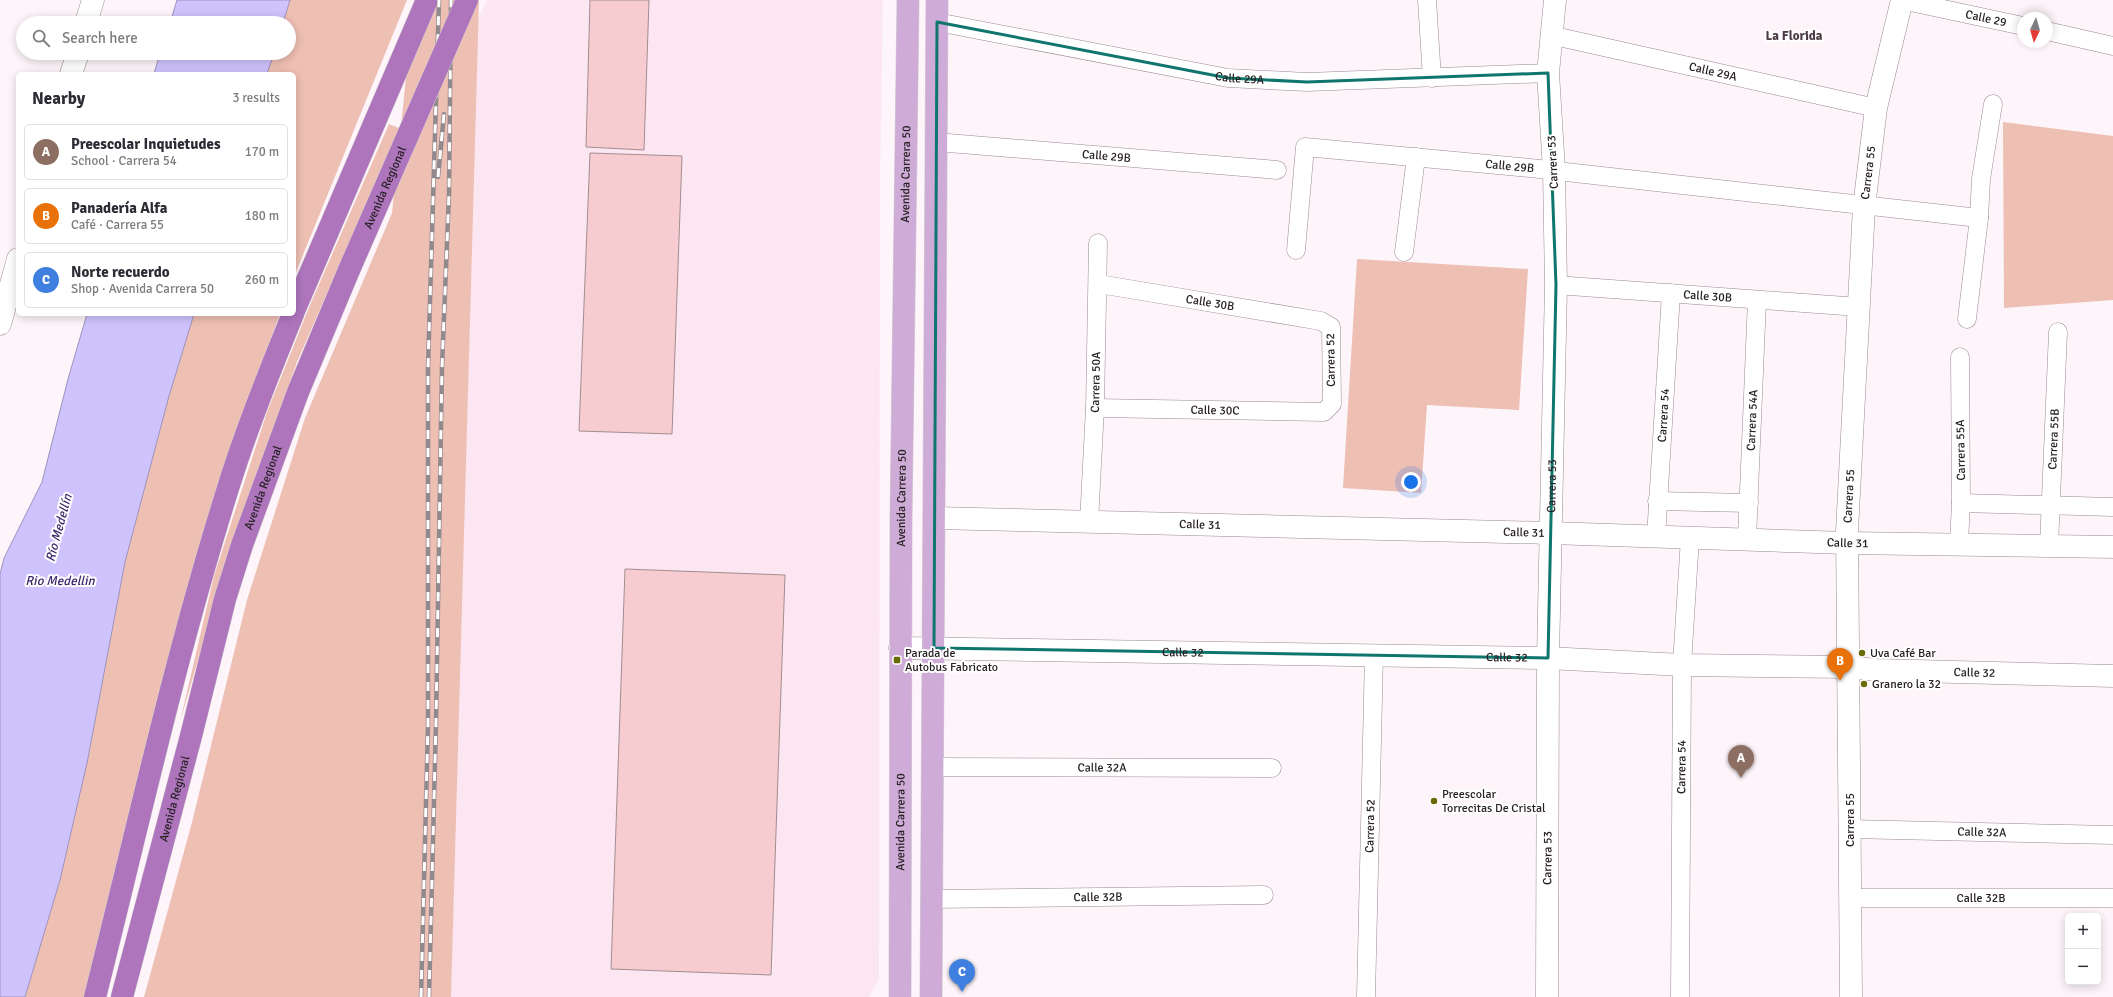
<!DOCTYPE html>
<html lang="en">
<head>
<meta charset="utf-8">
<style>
  body { margin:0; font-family:Signika,sans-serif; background:#f7f7f7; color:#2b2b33 }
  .controls { position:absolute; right:12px; bottom:12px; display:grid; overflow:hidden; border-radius:6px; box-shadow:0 2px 10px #0003 }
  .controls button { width:36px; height:36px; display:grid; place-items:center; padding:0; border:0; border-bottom:1px solid #e1e1e2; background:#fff; color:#2b2b33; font:20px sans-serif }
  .compass { position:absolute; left:2017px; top:12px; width:36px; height:36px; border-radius:50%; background:#fff; box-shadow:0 2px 10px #0003; rotate:185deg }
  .you { position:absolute; left:1411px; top:482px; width:14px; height:14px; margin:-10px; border:3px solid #fff; border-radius:50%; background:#1a73e8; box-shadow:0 0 0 6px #1a73e833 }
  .badge { display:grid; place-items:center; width:26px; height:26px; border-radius:50%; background:#ea580c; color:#fff; font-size:13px; font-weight:700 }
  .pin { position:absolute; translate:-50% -33px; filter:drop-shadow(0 1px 2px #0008) }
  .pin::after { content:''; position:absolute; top:21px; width:14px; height:12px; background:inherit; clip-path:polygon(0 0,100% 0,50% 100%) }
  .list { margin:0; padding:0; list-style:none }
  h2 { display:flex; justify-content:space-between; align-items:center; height:52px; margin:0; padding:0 16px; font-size:17px }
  h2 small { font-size:13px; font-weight:400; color:#7c7c81 }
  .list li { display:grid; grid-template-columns:26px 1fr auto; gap:12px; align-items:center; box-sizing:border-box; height:56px; margin:0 8px 8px; padding:0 8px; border:1px solid #e1e1e2; border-radius:6px }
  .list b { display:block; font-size:15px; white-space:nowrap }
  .list p { margin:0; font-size:13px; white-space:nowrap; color:#7c7c81 }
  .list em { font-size:13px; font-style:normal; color:#7c7c81 }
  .icon { flex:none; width:22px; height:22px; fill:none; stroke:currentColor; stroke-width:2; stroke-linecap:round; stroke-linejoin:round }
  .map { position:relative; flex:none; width:2113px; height:997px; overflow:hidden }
  .search { position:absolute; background:#fff; box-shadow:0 2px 10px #0003; left:16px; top:16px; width:280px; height:44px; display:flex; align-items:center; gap:10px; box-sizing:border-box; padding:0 14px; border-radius:22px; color:#7c7c81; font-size:15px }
  .panel { position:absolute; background:#fff; box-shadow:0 2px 10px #0003; left:16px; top:72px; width:280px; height:244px; border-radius:6px }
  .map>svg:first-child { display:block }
  .built { fill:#fce6f2 }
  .green { fill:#eebfb3 }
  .water { fill:#cfc3fe; stroke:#9d92bd }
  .building { fill:#f7ccd1; stroke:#a28d8f }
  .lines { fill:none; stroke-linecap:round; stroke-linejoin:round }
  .street-casing { stroke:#9b8993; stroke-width:19 }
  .secondary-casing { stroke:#9b8993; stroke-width:23 }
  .primary-casing { stroke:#d4d3d3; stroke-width:23 }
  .highway-casing { stroke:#d4d3d3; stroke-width:23 }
  .street { stroke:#fff; stroke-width:18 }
  .secondary { stroke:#fff; stroke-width:22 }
  .primary { stroke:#ceacd7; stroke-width:22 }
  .highway { stroke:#ae75bd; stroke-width:22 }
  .rail-casing { stroke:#91898d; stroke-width:4.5 }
  .rail { stroke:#fff; stroke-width:3; stroke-dasharray:9; stroke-linecap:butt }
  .highway-bridge-casing { stroke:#d4d3d3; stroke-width:23; stroke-linecap:butt }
  .highway-bridge { stroke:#ae75bd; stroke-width:22 }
  .marked { fill:none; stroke:#0f766e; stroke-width:3; stroke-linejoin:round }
  .poi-dot { fill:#6a6a07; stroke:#fff; stroke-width:1.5 }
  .labels { text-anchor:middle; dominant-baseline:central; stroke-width:4; stroke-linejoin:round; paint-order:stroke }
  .street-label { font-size:12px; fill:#282124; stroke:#fff }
  .poi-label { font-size:12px; fill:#282124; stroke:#fff; text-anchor:start }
  .neighbourhood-label { font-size:13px; font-weight:bold; fill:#4a3a43; stroke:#fff }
  .water-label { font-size:13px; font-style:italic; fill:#3d286b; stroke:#fff }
</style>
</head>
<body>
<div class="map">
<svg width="2113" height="997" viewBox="0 0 2113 997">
  <rect width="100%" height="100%" fill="#fdf5fa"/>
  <polygon class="built" points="487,0 883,0 880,177 879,979 869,997 451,997 477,20"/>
  <g class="green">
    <polygon points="290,0 407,0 294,277 294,74 267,74 274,53 289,53 289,23 283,23"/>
    <polygon points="414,0 479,0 451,997 144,997 191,826 247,600 305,418 392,213"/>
    <polygon points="2003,122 2113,136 2113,300 2004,308"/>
    <polygon points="389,124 399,128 297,362 221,581 180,722 214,576 267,412 310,305"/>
    <polygon points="1357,259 1528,269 1519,410 1427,405 1421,493 1343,488"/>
    <polygon points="194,314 280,314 238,425 86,997 25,997 60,880 87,763 125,562 169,396"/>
  </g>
  <g class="water">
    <polygon points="177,0 290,0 283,23 170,23"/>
    <polygon points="160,53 274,53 267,74 154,74"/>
    <polygon points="87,314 194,314 169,396 125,562 87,763 60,880 25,997 0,997 0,574 4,558 42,482 68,379"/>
  </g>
  <g class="building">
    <polygon points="590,0 649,0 644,150 586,147"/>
    <polygon points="590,153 682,156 672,434 579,431"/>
    <polygon points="625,569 785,575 771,975 611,969"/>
  </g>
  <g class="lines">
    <defs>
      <g id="street">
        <polyline points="1427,0 1432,78"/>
        <path id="s1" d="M 1901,0 L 2023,26"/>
        <path id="s2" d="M 937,22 L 1228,78 L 1307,82 L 1548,73"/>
        <polyline points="2047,31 2113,46"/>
        <path id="s3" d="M 1550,35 L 1876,108"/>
        <path id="s4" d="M 936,142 L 1277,170"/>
        <path id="s5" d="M 1296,250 L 1305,147 L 1530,168 L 1979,218"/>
        <polyline points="1404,252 1416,157"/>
        <path id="s6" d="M 1556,285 L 1859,307"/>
        <polyline points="1967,319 1979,218 1981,179 1993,104"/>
        <path id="s7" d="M 1095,408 L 1324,412 L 1332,404 L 1331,327 L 1321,321 L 1099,284"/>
        <polyline points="1657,501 1749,503"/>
        <polyline points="1961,503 2113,507"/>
        <path id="s8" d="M 1089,522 L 1095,408 L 1098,243"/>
        <path id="s9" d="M 1656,537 L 1671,293"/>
        <path id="s10" d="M 1747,539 L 1757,300"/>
        <polyline points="1959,543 1961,503 1960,357"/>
        <path id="s11" d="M 2049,546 L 2058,332"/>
        <path id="s12" d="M 933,767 L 1272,768"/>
        <path id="s13" d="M 1850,829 L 2113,835"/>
        <path id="s14" d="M 1849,898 L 2113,898"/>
        <path id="s15" d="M 932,899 L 1264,895"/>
        <path id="s16" d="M 1366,997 L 1374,655"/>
        <path id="s17" d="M 1680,997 L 1682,665 L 1690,538"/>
      </g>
      <g id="secondary">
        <polyline points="86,23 93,0"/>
        <polyline points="71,74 78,53"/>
        <polyline points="0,324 18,259"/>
        <path id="s18" d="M 935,518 L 1551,533 L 1847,543 L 2113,547"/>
        <path id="s19" d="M 900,648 L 1548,658 L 1682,665 L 1848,667 L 1876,670 L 2113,676"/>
        <path id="s20" d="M 1547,997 L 1548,658 L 1556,285 L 1554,170 L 1548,73 L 1555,0"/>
        <path id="s21" d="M 1851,997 L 1847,531 L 1864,207 L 1876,108 L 1902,0"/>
      </g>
      <g id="primary">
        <path id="s22" d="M 900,997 L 901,520 L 908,0"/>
        <polyline points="931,997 937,0"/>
      </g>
      <g id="highway">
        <polyline points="294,311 427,0"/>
        <path d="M 95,997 C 138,826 176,653 229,485 C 247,427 270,370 293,314"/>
        <path id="s23" d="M 122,997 L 191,736 L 225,599 L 242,545 L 298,392 L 349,270"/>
      </g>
    </defs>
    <use href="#street" class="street-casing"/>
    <use href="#secondary" class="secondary-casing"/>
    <use href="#primary" class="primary-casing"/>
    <use href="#highway" class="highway-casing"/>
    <use href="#street" class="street"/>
    <use href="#secondary" class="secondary"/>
    <use href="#primary" class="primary"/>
    <use href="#highway" class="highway"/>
    <defs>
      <g id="rail">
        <polyline points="438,177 444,114"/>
        <polyline points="421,997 428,725 428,368 439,0"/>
        <polyline points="429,997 436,722 442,367 449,194 451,0"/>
      </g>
    </defs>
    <use href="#rail" class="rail-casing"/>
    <use href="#rail" class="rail"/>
    <defs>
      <g id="highway-bridge">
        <path id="s24" d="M 349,270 L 467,0"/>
      </g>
    </defs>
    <use href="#highway-bridge" class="highway-bridge-casing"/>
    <use href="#highway-bridge" class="highway-bridge"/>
  </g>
  <path class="marked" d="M 937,22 L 1228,78 L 1307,82 L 1548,73 L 1556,285 L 1548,658 L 934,648 Z"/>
  <g class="poi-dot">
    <circle cx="1862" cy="653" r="4"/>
    <rect x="893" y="656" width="8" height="8" rx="2"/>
    <circle cx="1864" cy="684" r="4"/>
    <circle cx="1434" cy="801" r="4"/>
  </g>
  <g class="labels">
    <g class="street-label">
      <text stroke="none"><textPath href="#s1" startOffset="87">Calle 29</textPath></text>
      <text stroke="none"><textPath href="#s3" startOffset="167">Calle 29A</textPath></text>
      <text stroke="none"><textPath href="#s2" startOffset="308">Calle 29A</textPath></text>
      <text stroke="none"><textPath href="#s4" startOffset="171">Calle 29B</textPath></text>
      <text transform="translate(1553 162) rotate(-93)">Carrera 53</text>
      <text stroke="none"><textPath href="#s5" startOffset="309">Calle 29B</textPath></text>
      <text stroke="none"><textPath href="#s21" startOffset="825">Carrera 55</textPath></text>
      <text stroke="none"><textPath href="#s22" startOffset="823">Avenida Carrera 50</textPath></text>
      <text stroke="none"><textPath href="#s24" startOffset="90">Avenida Regional</textPath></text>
      <text stroke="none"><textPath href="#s6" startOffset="152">Calle 30B</textPath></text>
      <text transform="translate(1210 303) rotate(9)">Calle 30B</text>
      <text transform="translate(1331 360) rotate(-91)">Carrera 52</text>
      <text stroke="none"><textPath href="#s8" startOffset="140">Carrera 50A</textPath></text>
      <text stroke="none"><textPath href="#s7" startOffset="120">Calle 30C</textPath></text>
      <text stroke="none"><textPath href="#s9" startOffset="122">Carrera 54</textPath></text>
      <text stroke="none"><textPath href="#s10" startOffset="119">Carrera 54A</textPath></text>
      <text stroke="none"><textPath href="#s11" startOffset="107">Carrera 55B</textPath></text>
      <text transform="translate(1961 450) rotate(-91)">Carrera 55A</text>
      <text stroke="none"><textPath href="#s20" startOffset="511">Carrera 53</textPath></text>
      <text stroke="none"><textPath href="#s23" startOffset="529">Avenida Regional</textPath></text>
      <text stroke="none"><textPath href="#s21" startOffset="501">Carrera 55</textPath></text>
      <text stroke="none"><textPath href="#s22" startOffset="499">Avenida Carrera 50</textPath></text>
      <text stroke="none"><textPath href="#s18" startOffset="265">Calle 31</textPath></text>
      <text stroke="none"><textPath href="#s18" startOffset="589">Calle 31</textPath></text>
      <text stroke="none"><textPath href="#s18" startOffset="913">Calle 31</textPath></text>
      <text stroke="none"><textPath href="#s19" startOffset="283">Calle 32</textPath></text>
      <text stroke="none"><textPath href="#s19" startOffset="607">Calle 32</textPath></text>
      <text stroke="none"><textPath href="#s19" startOffset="1075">Calle 32</textPath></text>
      <text stroke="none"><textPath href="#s17" startOffset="230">Carrera 54</textPath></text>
      <text stroke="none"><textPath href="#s12" startOffset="169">Calle 32A</textPath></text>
      <text stroke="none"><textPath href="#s23" startOffset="205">Avenida Regional</textPath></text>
      <text transform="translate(1850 820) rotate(-90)">Carrera 55</text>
      <text stroke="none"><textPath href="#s22" startOffset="175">Avenida Carrera 50</textPath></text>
      <text stroke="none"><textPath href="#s16" startOffset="171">Carrera 52</textPath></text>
      <text stroke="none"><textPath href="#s13" startOffset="132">Calle 32A</textPath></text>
      <text stroke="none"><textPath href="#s20" startOffset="139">Carrera 53</textPath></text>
      <text stroke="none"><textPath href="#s15" startOffset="166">Calle 32B</textPath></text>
      <text stroke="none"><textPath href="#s14" startOffset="132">Calle 32B</textPath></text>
    </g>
    <g class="poi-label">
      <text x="905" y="653">Parada de<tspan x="905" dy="14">Autobus Fabricato</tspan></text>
      <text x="1870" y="653">Uva Café Bar</text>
      <text x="1872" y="684">Granero la 32</text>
      <text x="1442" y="794">Preescolar<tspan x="1442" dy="14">Torrecitas De Cristal</tspan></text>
    </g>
    <g class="neighbourhood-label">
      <text x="1794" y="36">La Florida</text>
    </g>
    <g class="water-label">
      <text transform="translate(59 528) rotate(-75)">Río Medellín</text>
      <text x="60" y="581">Rio Medellin</text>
    </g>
  </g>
</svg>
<div class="controls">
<button>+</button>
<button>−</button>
</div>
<svg class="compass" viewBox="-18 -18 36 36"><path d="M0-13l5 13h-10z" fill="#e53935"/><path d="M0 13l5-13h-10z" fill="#7c7c81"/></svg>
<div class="you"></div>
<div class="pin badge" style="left:1741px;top:778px;background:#8d6e63">A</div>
<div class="pin badge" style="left:1840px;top:681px;background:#e8710a">B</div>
<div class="pin badge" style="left:962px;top:992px;background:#3f7fe0">C</div>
<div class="search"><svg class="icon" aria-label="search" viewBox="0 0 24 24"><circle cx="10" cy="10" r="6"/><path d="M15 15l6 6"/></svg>Search here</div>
<section class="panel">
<h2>Nearby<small>3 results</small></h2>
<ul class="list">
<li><span class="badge" style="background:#8d6e63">A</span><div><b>Preescolar Inquietudes</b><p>School · Carrera 54</p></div><em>170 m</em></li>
<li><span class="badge" style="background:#e8710a">B</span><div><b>Panadería Alfa</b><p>Café · Carrera 55</p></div><em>180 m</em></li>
<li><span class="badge" style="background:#3f7fe0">C</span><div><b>Norte recuerdo</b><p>Shop · Avenida Carrera 50</p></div><em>260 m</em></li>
</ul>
</section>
</div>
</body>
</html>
